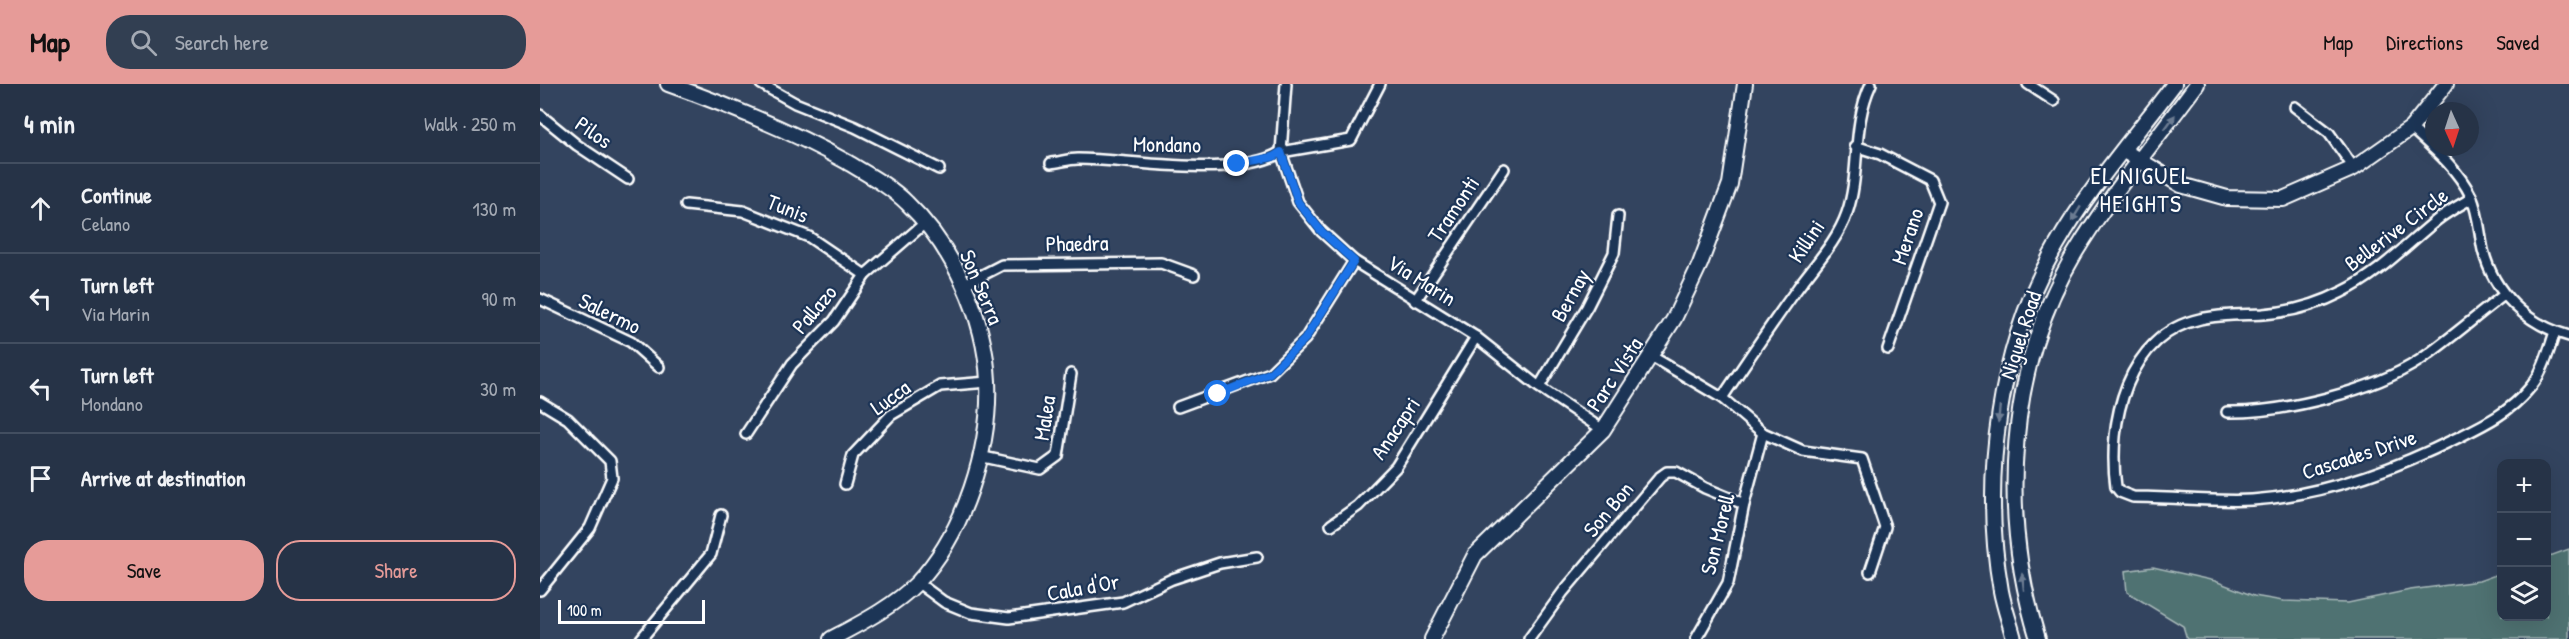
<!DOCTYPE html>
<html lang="en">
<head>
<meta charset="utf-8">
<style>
  body { margin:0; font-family:"Patrick Hand",sans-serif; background:#323f52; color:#f1f3f6 }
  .controls { position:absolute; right:18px; bottom:18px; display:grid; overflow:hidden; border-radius:12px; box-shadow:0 6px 24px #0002 }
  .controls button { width:54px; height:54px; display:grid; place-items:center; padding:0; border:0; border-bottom:2px solid #424e60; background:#263347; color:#f1f3f6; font:30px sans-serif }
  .compass { position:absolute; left:1885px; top:18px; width:54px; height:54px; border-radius:50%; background:#263347; box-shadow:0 6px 24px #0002; rotate:177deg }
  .scale { position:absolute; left:18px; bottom:15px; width:147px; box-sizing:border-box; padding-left:6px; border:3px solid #fff; border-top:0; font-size:16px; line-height:21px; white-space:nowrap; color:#fff; -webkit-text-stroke:4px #1d3557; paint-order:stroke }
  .stop { position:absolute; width:18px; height:18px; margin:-14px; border:4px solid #1a73e8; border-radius:50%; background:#fff }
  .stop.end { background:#1a73e8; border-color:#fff; box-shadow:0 2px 6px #0008 }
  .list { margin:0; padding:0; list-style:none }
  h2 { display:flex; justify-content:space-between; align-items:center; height:78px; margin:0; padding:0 24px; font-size:26px }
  h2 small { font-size:20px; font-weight:400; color:#a4aab4 }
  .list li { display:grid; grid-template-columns:39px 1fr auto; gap:18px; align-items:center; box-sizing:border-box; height:90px; padding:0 24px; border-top:2px solid #424e60 }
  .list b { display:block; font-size:22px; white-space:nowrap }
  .list p { margin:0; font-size:20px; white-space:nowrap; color:#a4aab4 }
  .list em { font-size:20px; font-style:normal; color:#a4aab4 }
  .actions { display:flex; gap:12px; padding:18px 24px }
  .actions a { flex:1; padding:14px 0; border:2px solid #e69b98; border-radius:24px; text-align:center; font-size:21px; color:#e69b98 }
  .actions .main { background:#e69b98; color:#111 }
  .icon { flex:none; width:33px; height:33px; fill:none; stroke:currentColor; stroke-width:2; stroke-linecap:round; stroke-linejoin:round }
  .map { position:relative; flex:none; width:2029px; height:555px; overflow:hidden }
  header { display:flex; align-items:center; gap:36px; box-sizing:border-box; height:84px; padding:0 30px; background:#e69b98; color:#111 }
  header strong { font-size:28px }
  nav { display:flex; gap:33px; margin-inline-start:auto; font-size:21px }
  .search { width:420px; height:54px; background:#323f52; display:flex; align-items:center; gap:15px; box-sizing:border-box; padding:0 21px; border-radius:24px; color:#a4aab4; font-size:22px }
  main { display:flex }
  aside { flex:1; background:#263347 }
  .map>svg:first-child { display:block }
  .green { fill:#4f7272; stroke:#a7b8b8; stroke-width:1.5 }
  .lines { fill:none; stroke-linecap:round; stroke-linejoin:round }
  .street-casing { stroke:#fff; stroke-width:14 }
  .secondary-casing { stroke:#fff; stroke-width:18 }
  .street { stroke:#1d3557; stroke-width:9 }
  .secondary { stroke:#1d3557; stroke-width:14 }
  .oneway { fill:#6c7c92 }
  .route { stroke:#1a73e8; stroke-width:8 }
  .labels { text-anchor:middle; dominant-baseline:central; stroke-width:4.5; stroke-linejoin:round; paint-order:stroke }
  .street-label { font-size:22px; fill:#fff; stroke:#1d3557 }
  .neighbourhood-label { font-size:24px; letter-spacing:1.5px; fill:#fff; stroke:#1d3557 }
</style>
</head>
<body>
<header>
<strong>Map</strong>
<div class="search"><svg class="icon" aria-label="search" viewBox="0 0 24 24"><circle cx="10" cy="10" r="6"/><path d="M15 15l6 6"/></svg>Search here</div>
<nav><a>Map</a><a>Directions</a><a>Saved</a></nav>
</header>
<main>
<aside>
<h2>4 min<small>Walk · 250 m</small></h2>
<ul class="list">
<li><svg class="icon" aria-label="ahead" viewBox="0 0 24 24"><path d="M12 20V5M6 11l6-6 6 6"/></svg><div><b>Continue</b><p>Celano</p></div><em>130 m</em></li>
<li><svg class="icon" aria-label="left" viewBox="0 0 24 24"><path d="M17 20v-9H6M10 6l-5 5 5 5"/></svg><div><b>Turn left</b><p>Via Marin</p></div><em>90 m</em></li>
<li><svg class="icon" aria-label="left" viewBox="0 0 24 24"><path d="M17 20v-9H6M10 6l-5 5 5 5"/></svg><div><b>Turn left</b><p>Mondano</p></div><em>30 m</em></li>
<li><svg class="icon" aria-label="arrive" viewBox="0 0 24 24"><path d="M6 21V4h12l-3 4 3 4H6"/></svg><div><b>Arrive at destination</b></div></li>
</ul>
<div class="actions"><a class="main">Save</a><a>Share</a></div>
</aside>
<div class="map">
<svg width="2029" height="555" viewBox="0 0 2029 555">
  <rect width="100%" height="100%" fill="#33445f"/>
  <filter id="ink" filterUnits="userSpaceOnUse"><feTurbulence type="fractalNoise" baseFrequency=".0167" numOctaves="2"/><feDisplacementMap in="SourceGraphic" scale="12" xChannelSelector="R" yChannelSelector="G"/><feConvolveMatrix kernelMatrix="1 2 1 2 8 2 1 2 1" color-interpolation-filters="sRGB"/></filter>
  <g filter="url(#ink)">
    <polygon class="green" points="2029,465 2029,555 1647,555 1643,542 1587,508 1585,487 1613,483 1675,497 1714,512 1743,517 1808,519 1870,506 1939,497 1961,489 1962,532 2006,532 2007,473"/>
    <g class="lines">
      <defs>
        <g id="street">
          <polyline points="221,0 255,19 315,43 399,85"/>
          <polyline points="746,0 741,68 758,118 781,147 814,177 936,253 999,303 1063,346"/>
          <polyline points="1488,0 1514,17"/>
          <polyline points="1755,23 1789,49 1814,84"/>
          <polyline points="0,31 37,61 88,95"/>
          <path d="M 1871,44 C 1894,65 1917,84 1931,112 C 1939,130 1939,147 1943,166 C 1954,209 1986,240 2029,252"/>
          <polyline points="1315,62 1340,70 1390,96 1399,118 1348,265"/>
          <path d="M 511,79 C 520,78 529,75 538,75 C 589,75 697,96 741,68 L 811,56 L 840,0"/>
          <path d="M 1932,114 C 1920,121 1907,128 1897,136 C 1866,161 1838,191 1802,208 C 1779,220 1750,228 1723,230 C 1702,231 1681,230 1660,235 C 1587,251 1567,339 1576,403 L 1580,408 L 1593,413 C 1632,413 1673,418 1712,416 C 1784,411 1853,386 1917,354 C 1943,341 1969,329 1988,306 C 2003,290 2008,268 2015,248"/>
          <polyline points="146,121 203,127 269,153 325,191"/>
          <polyline points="423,201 462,181 621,179 654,191"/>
          <polyline points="0,215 91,258 119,283"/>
          <polyline points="875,217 964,85"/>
          <polyline points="1111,272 1182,314 1223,349 1263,367 1322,375 1345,443 1330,488"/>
          <polyline points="999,303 1047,223 1074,169 1078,132"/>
          <path d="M 1182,314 C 1206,278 1231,241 1257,205 C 1274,181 1297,158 1307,129 C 1321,89 1311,43 1331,0"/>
          <polyline points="0,318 28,335 70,377 72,394 50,444 0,506"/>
          <polyline points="638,323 730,289 765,255 814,177"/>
          <path d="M 1687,328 C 1743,329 1833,307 1880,276 C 1909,256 1936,232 1964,211"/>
          <polyline points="206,350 252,280 294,237 325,191 386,138"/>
          <polyline points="439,372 500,385 518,372 531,290"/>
          <polyline points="305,400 313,371 351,331 400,302 448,298"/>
          <polyline points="791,441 818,422 856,383 936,253"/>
          <polyline points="377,498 404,518 431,529 469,534 583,518 632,495 680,479 717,473"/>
          <polyline points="101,555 171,470 181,431"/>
          <polyline points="989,555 1023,508 1120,393 1127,388 1136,388 1165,404 1204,420"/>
          <polyline points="1156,555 1188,499 1204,420 1223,349"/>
        </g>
        <g id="secondary">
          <path d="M 128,0 C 190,22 250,46 307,78 C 327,90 350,102 367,119 C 413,163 445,233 448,297 C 451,364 424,449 378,498 C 353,523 321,539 291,555"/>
          <polyline points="1584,67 1641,101 1687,114 1743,115 1814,84 1871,44 1906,0"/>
          <polyline points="892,555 935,471 1063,346 1134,235 1160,180 1190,100 1205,0"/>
          <path d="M 1474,555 C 1470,539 1464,523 1461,507 C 1441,394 1459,261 1516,162 C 1549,104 1594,53 1634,0"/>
          <path d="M 1498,555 C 1459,430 1467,283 1535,169 C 1571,109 1616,56 1657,0"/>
        </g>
      </defs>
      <use href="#street" class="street-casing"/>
      <use href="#secondary" class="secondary-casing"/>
      <use href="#street" class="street"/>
      <use href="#secondary" class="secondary"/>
    </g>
    <defs><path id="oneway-solid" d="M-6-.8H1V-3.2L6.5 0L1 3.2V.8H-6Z" transform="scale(1.5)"/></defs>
    <g class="oneway">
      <use href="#oneway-solid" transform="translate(1630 38) rotate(-54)"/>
      <use href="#oneway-solid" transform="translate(1536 130) rotate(122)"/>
      <use href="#oneway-solid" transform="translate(1459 330) rotate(96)"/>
      <use href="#oneway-solid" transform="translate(1483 498) rotate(-97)"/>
    </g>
  </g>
  <g class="lines" filter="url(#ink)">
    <polyline class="route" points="678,310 730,289 765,255 814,177 781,147 758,118 741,68 733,73 697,80"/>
  </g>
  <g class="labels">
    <g class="street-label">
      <text transform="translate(54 48) rotate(35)">Pilos</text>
      <text transform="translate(627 60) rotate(1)">Mondano</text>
      <text transform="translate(248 124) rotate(22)">Tunis</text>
      <text transform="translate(913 125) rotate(-56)">Tramonti</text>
      <text transform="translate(1856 145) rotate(-37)">Bellerive Circle</text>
      <text transform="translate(1367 152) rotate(-71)">Merano</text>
      <text transform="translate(1266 157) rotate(-56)">Killini</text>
      <text transform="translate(537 159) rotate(-1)">Phaedra</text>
      <text transform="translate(882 196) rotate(32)">Via Marin</text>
      <text transform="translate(442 203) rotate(67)">Son Serra</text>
      <text transform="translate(1030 211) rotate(-61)">Bernay</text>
      <text transform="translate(274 225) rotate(-50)">Pallazo</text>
      <text transform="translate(70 229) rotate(26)">Salermo</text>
      <text transform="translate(1480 251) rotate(-72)">Niguel Road</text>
      <text transform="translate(1074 290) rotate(-57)">Parc Vista</text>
      <text transform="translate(350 313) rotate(-36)">Lucca</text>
      <text transform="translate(504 334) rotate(-81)">Malea</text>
      <text transform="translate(855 344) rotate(-56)">Anacapri</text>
      <text transform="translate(1819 370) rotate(-18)">Cascades Drive</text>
      <text transform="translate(1068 425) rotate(-50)">Son Bon</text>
      <text transform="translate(1177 450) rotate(-76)">Son Morell</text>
      <text transform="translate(543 503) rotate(-10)">Cala d'Or</text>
    </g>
    <g class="neighbourhood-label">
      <text x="1601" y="91">EL NIGUEL<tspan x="1601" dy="28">HEIGHTS</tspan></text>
    </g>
  </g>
</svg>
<div class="controls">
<button>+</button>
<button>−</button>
<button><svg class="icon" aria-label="layers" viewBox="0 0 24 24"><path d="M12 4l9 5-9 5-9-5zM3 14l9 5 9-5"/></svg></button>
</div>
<svg class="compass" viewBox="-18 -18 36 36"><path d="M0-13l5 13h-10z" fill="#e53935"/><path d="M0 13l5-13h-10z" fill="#a4aab4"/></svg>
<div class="scale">100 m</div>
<div class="stop" style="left:678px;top:310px"></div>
<div class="stop end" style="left:697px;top:80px"></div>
</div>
</main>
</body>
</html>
